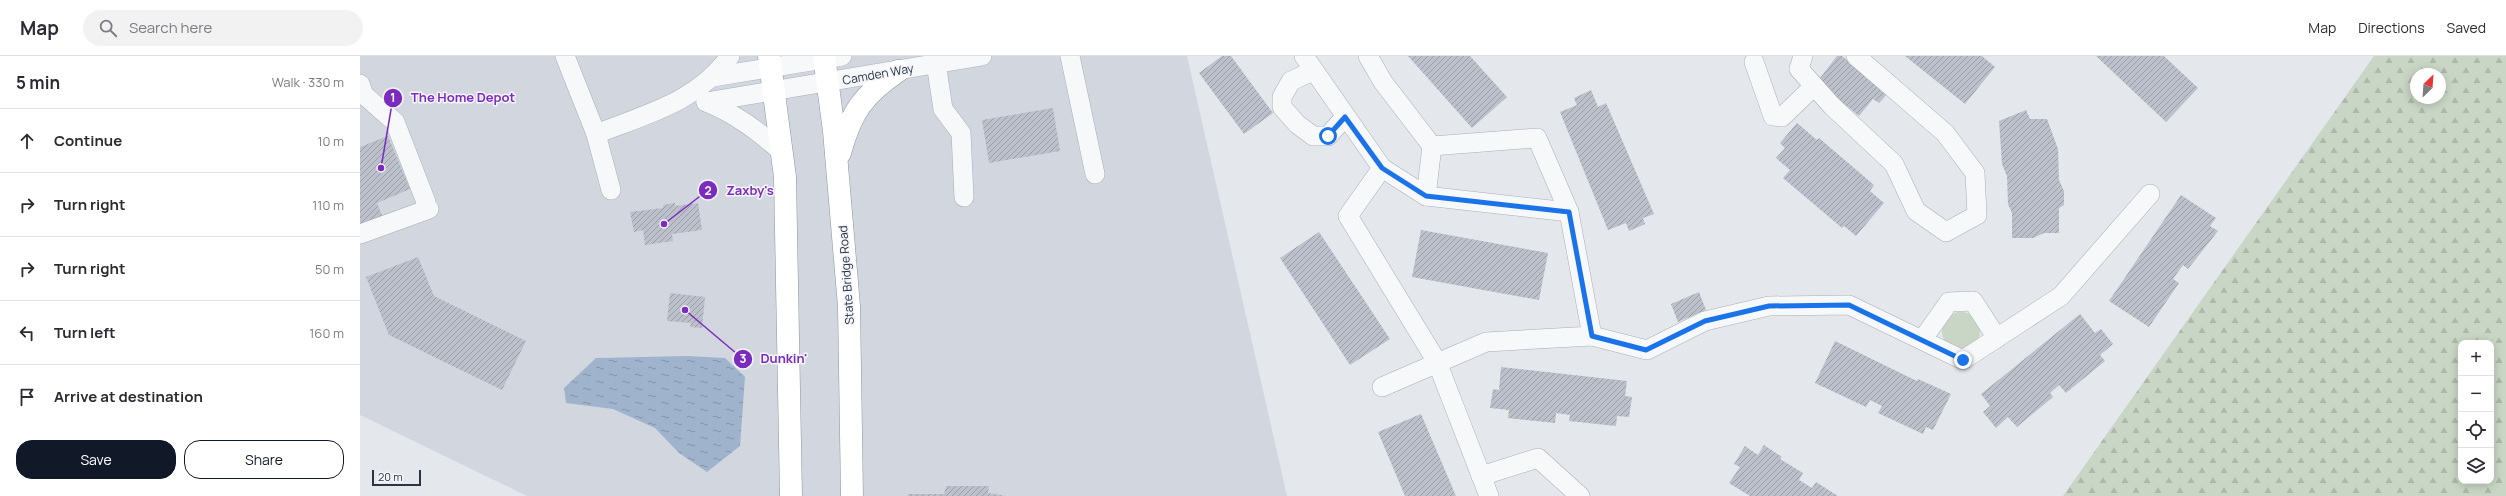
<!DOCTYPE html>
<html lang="en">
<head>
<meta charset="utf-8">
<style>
  body { margin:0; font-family:Manrope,sans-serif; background:#f2f2f3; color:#2b2b33 }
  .controls { position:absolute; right:12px; bottom:12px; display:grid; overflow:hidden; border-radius:8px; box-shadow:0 2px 10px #0003 }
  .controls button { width:36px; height:36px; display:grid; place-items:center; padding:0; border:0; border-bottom:1px solid #e1e1e2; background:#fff; color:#2b2b33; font:20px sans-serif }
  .compass { position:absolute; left:2050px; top:12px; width:36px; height:36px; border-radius:50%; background:#fff; box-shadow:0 2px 10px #0003; rotate:25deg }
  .scale { position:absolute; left:12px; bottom:10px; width:49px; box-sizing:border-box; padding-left:4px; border:2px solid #2b3445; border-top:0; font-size:11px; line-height:14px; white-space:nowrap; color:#2b3445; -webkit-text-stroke:3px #f4f6f9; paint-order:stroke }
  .stop { position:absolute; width:12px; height:12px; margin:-9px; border:3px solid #1a73e8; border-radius:50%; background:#fff }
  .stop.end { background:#1a73e8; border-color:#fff; box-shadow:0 1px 4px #0008 }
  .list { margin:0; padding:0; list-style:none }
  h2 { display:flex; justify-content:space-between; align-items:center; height:52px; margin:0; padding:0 16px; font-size:17px }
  h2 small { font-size:13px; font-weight:400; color:#7c7c81 }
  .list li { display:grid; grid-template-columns:26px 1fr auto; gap:12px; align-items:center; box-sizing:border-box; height:64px; padding:0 16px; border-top:1px solid #e1e1e2 }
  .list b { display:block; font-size:15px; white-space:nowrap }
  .list em { font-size:13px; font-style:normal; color:#7c7c81 }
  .actions { display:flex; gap:8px; padding:12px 16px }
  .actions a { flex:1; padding:9px 0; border:1px solid #111827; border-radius:16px; text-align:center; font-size:14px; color:#111827 }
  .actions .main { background:#111827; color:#fff }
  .icon { flex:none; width:22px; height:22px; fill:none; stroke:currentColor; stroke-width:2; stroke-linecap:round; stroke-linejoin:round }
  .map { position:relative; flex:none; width:2146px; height:440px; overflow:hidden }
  header { display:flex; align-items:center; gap:24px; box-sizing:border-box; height:56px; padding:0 20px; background:#fff; border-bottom:1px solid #e1e1e2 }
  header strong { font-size:19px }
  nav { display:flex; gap:22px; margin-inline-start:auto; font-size:14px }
  .search { width:280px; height:36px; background:#f2f2f3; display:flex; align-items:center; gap:10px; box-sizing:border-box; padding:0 14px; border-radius:22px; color:#7c7c81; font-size:15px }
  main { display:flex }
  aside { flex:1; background:#fff }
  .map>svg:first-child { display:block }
  .built { fill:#d2d6de }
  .green { fill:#c9d6c5 }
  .forest { fill:url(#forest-firs); fill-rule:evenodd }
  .water { fill:url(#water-ripples) }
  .building { fill:url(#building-hatch) }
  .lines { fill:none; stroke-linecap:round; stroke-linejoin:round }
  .minor-casing { stroke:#a9aeb7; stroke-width:20 }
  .highway-casing { stroke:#8b94a3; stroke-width:23 }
  .minor { stroke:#f7f8fa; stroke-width:19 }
  .highway { stroke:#fff; stroke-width:22 }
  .route { stroke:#1a73e8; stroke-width:5 }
  .labels { text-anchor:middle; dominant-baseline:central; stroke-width:3; stroke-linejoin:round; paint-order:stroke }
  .street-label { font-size:12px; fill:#2b3445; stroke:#f4f6f9 }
  .leader { fill:none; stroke:#7b2cbf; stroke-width:1.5 }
  .callout-dot { fill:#7b2cbf; stroke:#f4f6f9; stroke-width:1.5 }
  .mark-label { font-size:12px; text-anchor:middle; font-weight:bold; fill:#fff }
  .callout-label { font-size:13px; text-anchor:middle; font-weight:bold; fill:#7b2cbf; stroke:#f4f6f9; stroke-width:3; stroke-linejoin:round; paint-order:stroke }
</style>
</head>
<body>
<header>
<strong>Map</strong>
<div class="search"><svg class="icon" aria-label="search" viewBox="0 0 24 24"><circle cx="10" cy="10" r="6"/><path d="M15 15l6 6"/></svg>Search here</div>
<nav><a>Map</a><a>Directions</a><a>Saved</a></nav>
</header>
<main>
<aside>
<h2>5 min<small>Walk · 330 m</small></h2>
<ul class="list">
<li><svg class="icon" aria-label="ahead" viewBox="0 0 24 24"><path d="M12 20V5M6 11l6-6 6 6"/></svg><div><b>Continue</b></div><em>10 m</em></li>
<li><svg class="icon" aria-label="right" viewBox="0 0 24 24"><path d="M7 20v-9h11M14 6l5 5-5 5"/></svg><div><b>Turn right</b></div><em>110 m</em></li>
<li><svg class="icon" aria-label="right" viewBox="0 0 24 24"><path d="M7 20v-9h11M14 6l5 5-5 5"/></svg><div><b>Turn right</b></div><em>50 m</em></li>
<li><svg class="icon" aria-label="left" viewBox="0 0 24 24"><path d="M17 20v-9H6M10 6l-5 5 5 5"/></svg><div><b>Turn left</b></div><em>160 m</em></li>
<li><svg class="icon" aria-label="arrive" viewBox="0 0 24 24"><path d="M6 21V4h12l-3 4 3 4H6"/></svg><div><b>Arrive at destination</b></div></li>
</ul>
<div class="actions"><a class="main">Save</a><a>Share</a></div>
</aside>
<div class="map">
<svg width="2146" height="440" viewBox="0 0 2146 440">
  <defs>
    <pattern id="forest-firs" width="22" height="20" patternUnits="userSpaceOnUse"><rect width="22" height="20" fill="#c9d6c5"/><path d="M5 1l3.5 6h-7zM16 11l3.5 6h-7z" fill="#adb8ab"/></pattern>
    <pattern id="water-ripples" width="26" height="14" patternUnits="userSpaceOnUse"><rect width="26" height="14" fill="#9fb4cc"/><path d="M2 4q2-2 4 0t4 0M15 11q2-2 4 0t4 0" fill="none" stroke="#8293a7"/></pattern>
    <pattern id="building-hatch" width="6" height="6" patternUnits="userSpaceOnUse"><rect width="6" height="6" fill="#bbc0ca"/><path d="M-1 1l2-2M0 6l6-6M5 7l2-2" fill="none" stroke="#989da6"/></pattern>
  </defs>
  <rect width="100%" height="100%" fill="#e4e7ec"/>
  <polygon class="built" points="0,0 827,0 927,440 167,440 0,359"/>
  <circle class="green" cx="1601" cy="275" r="19"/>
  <path class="forest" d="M 2014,0 L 2146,0 L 2146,440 L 1703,440 ZM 2056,18 L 2080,18 L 2080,42 L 2056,42 ZM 2101,287 L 2131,287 L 2131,425 L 2101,425 Z"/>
  <polygon class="water" points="328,300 365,302 385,321 380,390 347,416 319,397 295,372 253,353 206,347 204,332 236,302"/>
  <g class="building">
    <polygon points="862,0 871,0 913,57 884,78 839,17"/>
    <polygon points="1048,0 1110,0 1147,41 1112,72"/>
    <polygon points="1477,0 1482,0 1528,37 1519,47 1513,43 1499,60 1457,26"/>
    <polygon points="1545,0 1622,0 1635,11 1605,48"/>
    <polygon points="1736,0 1804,0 1838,32 1806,66"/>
    <polygon points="1231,34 1238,51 1246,47 1294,158 1283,162 1285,168 1269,175 1266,167 1248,174 1200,56 1217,49 1214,42"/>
    <polygon points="693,52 700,95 629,107 622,64"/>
    <polygon points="1666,54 1670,63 1687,63 1698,93 1699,124 1704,135 1704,149 1699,152 1699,177 1684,177 1673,182 1652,182 1652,157 1648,148 1647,120 1642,108 1639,65"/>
    <polygon points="1437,67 1457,84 1459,82 1514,129 1510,135 1524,147 1496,180 1484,170 1482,172 1423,122 1430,114 1416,102 1425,92 1420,87"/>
    <polygon points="28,80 50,133 17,147 23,162 0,171 0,91"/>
    <polygon points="1821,139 1856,162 1850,170 1858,175 1828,213 1823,209 1813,223 1819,227 1789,271 1749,245"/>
    <polygon points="315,147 315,150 338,147 342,174 312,178 313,185 285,189 283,174 274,176 270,156 303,152 303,149"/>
    <polygon points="1061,174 1188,197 1179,244 1052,221"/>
    <polygon points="959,176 1030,283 990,309 920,202"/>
    <polygon points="58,201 74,240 166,285 142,334 29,279 6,221"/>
    <polygon points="1339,236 1346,254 1318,266 1311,248"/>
    <polygon points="310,237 345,241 342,272 330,271 331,267 307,265"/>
    <polygon points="1720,258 1735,277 1741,273 1753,288 1740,299 1745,305 1706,337 1699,329 1690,337 1693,341 1657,371 1648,361 1636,372 1623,356 1630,350 1621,338"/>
    <polygon points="1475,285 1557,325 1558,323 1591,338 1573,374 1566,371 1563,378 1518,357 1522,350 1510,344 1506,351 1455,327"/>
    <polygon points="1141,311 1267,325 1265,340 1272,341 1269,361 1257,360 1256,370 1209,365 1210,359 1196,357 1195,367 1148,362 1149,354 1130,352 1133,333 1139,334"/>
    <polygon points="1061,358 1096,440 1045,440 1018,376"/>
    <polygon points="1404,389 1422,401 1420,403 1443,417 1439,424 1452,432 1456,426 1478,440 1390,440 1369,427 1380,411 1374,408 1385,390 1398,399"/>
    <polygon points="586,430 629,430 628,437 646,440 548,440 548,438 584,438"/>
  </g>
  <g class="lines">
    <defs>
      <g id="minor">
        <polyline points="205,0 236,78 251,134"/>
        <polyline points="575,0 583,53 601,77 604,141"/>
        <polyline points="710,0 735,118"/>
        <polyline points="944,0 1022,112 988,160 1077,306 1129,440"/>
        <polyline points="1008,0 1023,26 1072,90"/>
        <polyline points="1443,0 1439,13 1472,50 1534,108 1556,155 1586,176 1617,159 1615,117 1585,77 1496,0"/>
        <polyline points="1394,6 1413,60 1422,61 1454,30"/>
        <polyline points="953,15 931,25 922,41 922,51 937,68 953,80 968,80 985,61"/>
        <polyline points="353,21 482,0"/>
        <polyline points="0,28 4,39 35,66 66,146"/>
        <polyline points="346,46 622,0"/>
        <path d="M 346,46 C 376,58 398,75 422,96"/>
        <path d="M 236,78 C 287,58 337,46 370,0"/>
        <polyline points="1022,112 1066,140 1209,156 1232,280 1126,286 1022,331"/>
        <polyline points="1066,140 1072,90 1177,82 1209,156"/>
        <polyline points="0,178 69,153"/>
        <polyline points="1232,280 1287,294 1345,265 1409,250 1489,249 1603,304 1701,240 1790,138"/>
        <polyline points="1562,284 1589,246 1613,245 1637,282"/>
        <polyline points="1121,420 1178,402 1220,440"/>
      </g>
      <g id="highway">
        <polyline points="409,0 425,121 431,440"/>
        <polyline points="464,0 474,75 489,250 492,440"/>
        <path d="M 480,97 C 491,56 503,39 538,15"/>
      </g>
    </defs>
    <use href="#minor" class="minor-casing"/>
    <use href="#highway" class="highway-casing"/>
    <use href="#minor" class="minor"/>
    <use href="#highway" class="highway"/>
  </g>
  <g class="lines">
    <polyline class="route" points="968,80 985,61 1022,112 1066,140 1209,156 1232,280 1286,294 1345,265 1409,250 1489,249 1603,304"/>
  </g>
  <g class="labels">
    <g class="street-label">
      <text transform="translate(518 18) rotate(-10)">Camden Way</text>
      <text transform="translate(486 219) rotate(-94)">State Bridge Road</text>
    </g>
  </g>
  <path class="leader" d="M21 112L33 42M304 168L348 134M325 254L383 303"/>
  <g class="callout-dot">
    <circle cx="21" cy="112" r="4"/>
    <circle cx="304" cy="168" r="4"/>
    <circle cx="325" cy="254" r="4"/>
    <circle cx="33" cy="42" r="10"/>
    <circle cx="348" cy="134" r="10"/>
    <circle cx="383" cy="303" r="10"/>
  </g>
  <g class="mark-label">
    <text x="33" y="46">1</text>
    <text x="348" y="139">2</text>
    <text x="383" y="307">3</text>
  </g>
  <g class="callout-label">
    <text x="103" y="46">The Home Depot</text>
    <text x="390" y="139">Zaxby's</text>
    <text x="424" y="307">Dunkin'</text>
  </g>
</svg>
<div class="controls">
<button>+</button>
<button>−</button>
<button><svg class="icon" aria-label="locate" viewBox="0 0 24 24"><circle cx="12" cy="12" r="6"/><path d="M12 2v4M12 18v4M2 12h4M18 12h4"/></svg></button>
<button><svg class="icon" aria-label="layers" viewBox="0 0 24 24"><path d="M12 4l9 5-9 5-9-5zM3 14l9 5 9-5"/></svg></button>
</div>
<svg class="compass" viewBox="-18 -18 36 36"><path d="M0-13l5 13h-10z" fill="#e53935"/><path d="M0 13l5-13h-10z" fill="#7c7c81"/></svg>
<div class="scale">20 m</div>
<div class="stop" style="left:968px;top:80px"></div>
<div class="stop end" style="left:1603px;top:304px"></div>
</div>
</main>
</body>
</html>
